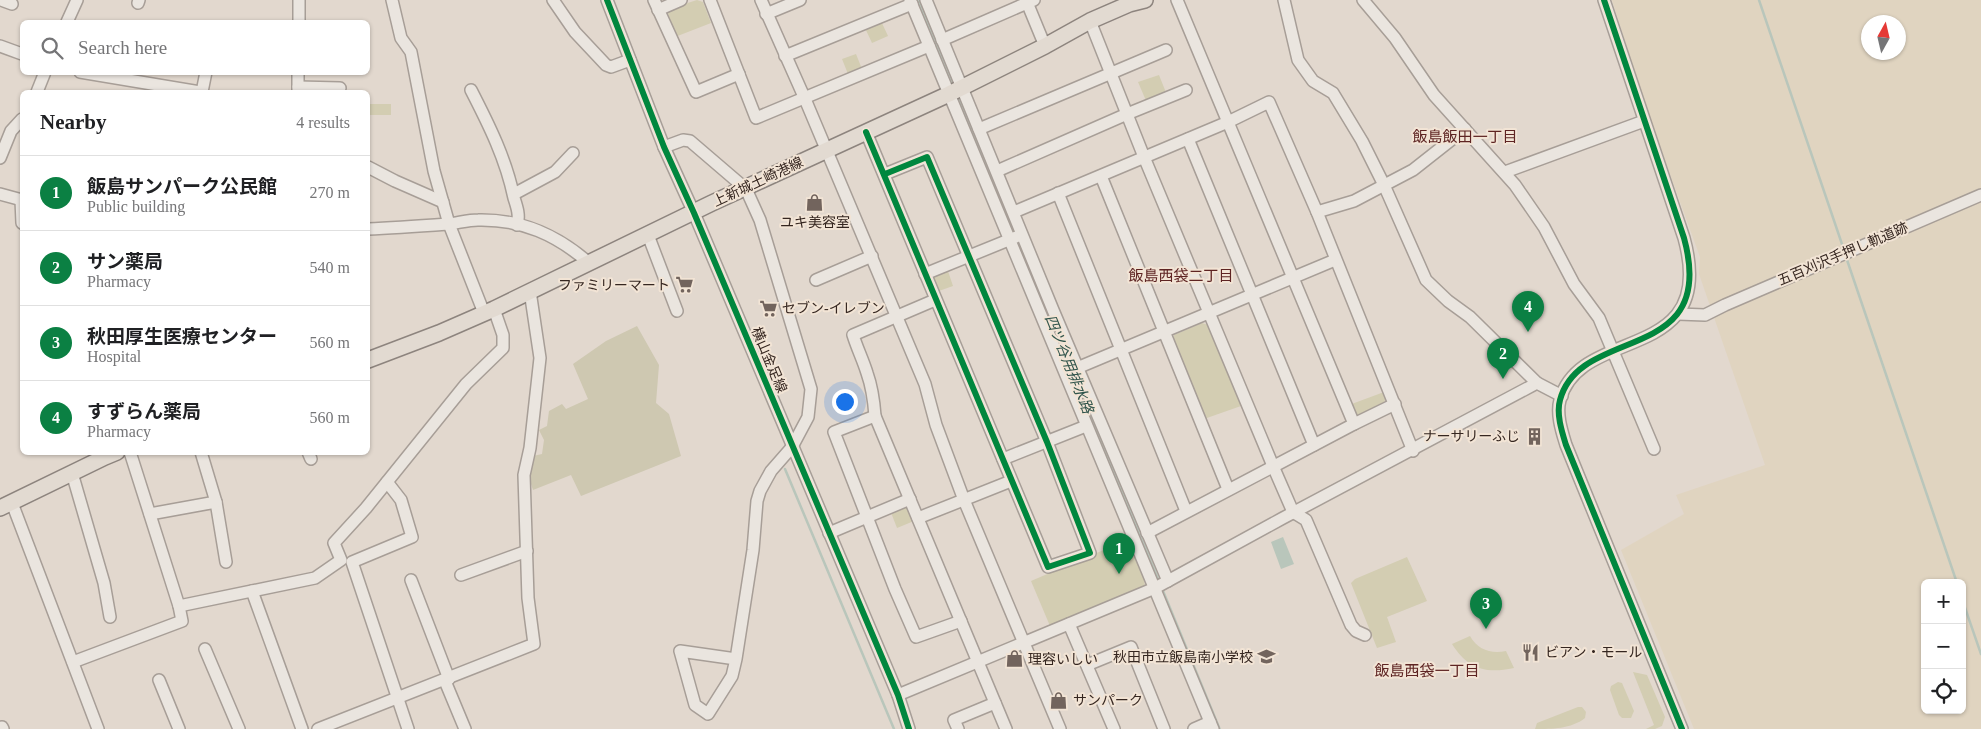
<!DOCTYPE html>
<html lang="en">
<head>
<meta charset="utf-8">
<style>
  body { margin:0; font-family:"Times New Roman","Noto Sans JP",serif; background:#f6f6f6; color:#202124 }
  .controls { position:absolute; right:15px; bottom:15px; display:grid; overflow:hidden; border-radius:8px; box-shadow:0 1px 4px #0004 }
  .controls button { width:45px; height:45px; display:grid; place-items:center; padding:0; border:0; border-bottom:1px solid #e0e0e0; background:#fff; color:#202124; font:25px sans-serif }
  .compass { position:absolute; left:1861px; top:15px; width:45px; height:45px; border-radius:50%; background:#fff; box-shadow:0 1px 4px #0004; rotate:8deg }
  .you { position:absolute; left:844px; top:401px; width:18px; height:18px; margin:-12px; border:4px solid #fff; border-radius:50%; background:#1a73e8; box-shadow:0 0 0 8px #1a73e833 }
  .badge { display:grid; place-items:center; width:32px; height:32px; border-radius:50%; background:#0b8043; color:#fff; font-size:16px; font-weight:700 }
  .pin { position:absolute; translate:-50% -41px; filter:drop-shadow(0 1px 2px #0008) }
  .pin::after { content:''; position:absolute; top:26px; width:18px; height:15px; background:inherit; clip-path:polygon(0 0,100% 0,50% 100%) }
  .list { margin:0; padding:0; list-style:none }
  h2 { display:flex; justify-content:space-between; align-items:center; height:65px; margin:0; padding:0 20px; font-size:21px }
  h2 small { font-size:16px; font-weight:400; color:#757577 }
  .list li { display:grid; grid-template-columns:32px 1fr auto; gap:15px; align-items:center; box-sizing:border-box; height:75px; padding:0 20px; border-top:1px solid #e0e0e0 }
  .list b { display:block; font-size:19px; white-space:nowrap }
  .list p { margin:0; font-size:16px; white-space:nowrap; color:#757577 }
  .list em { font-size:16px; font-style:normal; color:#757577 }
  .icon { flex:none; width:28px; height:28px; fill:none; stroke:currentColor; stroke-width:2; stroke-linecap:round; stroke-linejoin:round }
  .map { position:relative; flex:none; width:1981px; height:729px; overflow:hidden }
  .search { position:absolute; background:#fff; box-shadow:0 1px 4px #0004; left:20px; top:20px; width:350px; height:55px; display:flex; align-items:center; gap:12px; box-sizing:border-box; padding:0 18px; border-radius:8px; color:#757577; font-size:19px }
  .panel { position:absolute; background:#fff; box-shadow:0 1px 4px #0004; left:20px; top:90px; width:350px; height:365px; border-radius:8px }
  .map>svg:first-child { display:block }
  .farmland { fill:#e0d4c0; fill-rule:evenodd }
  .green { fill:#d3cdb2 }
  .cemetery { fill:#cec8b1 }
  .water { fill:#b9c6bb }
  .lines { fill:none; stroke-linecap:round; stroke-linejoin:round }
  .stream { stroke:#b9c6bb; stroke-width:2.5 }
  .minor-casing { stroke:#a79e97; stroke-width:14 }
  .major-casing { stroke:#8d847e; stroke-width:18 }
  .minor { stroke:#eae5df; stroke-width:11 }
  .major { stroke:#e2dad1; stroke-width:15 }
  .cycleway-casing { stroke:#f2e4d5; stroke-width:9 }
  .cycleway { stroke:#00873e; stroke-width:6 }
  .labels { text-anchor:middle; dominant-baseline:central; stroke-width:4; stroke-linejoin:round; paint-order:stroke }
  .street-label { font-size:14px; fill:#352620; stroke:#f2e4d5 }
  .poi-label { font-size:14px; fill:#352620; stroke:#f2e4d5; text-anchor:start }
  .neighbourhood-label { font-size:15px; fill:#5e2423; stroke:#f2e4d5 }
  .water-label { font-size:15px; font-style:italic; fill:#30544b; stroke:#f2e4d5 }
</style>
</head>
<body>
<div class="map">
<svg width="1981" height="729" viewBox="0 0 1981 729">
  <rect width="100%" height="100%" fill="#e2d8ce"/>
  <path class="farmland" d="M 1612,0 L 1981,0 L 1981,729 L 1694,729 L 1621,550 L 1684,514 L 1676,495 L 1765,465 L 1699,274 L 1700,257 L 1649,116 ZM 1868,22 L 1898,22 L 1898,52 L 1868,52 ZM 1925,583 L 1962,583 L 1962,710 L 1925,710 Z"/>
  <g class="green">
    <polygon points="697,0 703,2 711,23 675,37 668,13 669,9"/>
    <polygon points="881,21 888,36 872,43 865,28"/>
    <polygon points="856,54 862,69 848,74 842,59"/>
    <polygon points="1159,75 1167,95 1147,103 1138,82"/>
    <rect x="368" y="104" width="23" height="11"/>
    <polygon points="947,268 953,286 936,292 932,274"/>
    <polygon points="1202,323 1208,325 1241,406 1204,419 1173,341 1174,335"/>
    <polygon points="1384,392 1386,397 1383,406 1360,417 1353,416 1349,405"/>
    <polygon points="908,506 914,521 897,528 890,510"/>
    <polygon points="1127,540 1144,579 1145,587 1050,626 1031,581"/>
    <polygon points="1407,557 1427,601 1387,617 1396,642 1377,648 1351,583 1355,579"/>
    <path d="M 1470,636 C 1478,650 1491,654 1506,651 L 1514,668 C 1485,674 1468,669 1452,644 Z"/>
    <polygon points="1633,672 1647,675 1665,717 1662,726 1655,729 1646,729 1654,725"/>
    <polygon points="1618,682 1622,683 1634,711 1631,718 1622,718 1619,715 1610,690 1611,686"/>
    <path d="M 1578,707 L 1582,707 L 1586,712 L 1585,718 C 1571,729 1552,729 1535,729 L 1537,723 Z"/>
  </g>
  <polygon class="cemetery" points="637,326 659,365 656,403 669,414 681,456 581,496 571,475 533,490 528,475 533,456 542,454 544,440 539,430 547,426 549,411 562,404 566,409 588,399 573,364 606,341"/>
  <g class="water">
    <polygon points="915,0 922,0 1221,729 1217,729"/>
    <polygon points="1283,537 1294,564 1281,569 1271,542"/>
  </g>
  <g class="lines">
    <g class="stream">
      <polyline points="1759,0 1844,250"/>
      <polyline points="1846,257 1957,583"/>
      <polyline points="785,469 894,729"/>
      <polyline points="1962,599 1981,654"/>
    </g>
    <defs>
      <g id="minor">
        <polyline points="1,0 12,4"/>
        <polyline points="392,0 401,38 411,52 434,171 449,224 484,313"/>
        <polyline points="553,0 575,32 606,65 611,67 630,60"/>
        <polyline points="607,0 664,147 694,213 898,695 909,729"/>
        <polyline points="654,0 696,92 739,74"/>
        <polyline points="710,0 756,118 929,46"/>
        <polyline points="761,0 805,99 925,384 936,425 964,500 1060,729"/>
        <polyline points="910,0 1213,729"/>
        <polyline points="926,0 1053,310 1168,581"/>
        <polyline points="1026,0 1045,46"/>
        <polyline points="1177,0 1354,424"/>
        <polyline points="1284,0 1298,60 1313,81 1333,93 1362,141 1384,185 1426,280 1448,301 1470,317 1537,383"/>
        <polyline points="1363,0 1395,38 1434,95 1515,185 1544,227 1574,284 1599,318 1654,449"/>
        <path d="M 1604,0 L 1684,238 C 1719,366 1580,324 1560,400 C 1556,414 1562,432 1566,445 L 1682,729"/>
        <polyline points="138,3 139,0"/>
        <polyline points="658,10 681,0"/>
        <polyline points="766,14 800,0"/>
        <polyline points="1090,21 1144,157 1273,466 1293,512 1306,520 1351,625 1356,631 1365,635"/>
        <polyline points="67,22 77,0"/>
        <polyline points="299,22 299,0"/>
        <polyline points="942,40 1034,0"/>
        <polyline points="0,46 22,54"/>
        <polyline points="785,56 912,4"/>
        <polyline points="80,72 200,92"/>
        <polyline points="298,87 340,88"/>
        <path d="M 471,90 C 489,125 506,159 514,198 C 517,207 520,216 517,225"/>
        <polyline points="37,92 45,72"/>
        <polyline points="202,92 206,72"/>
        <polyline points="298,92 298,72"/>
        <polyline points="979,129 1166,50"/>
        <polyline points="866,132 1048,567 1090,553 1047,442 927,157 885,174"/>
        <polyline points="1188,139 1314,445"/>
        <polyline points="664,147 683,140 690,141 746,189 760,220 811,389 808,417 792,447 771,471 760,491 757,501 753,550 736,659 732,676 708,714 695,705 680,651 736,659"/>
        <polyline points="0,158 11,131 22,119"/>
        <polyline points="368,167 395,181 443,202"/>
        <polyline points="997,171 1127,114 1186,90"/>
        <polyline points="1505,172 1644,121"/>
        <polyline points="1101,176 1228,489"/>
        <polyline points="1058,193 1186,511"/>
        <polyline points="0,194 22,200"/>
        <polyline points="514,194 555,172 573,153"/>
        <polyline points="21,200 22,223"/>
        <polyline points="1014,212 1228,122 1269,102 1317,212 1413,451"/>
        <polyline points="1317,212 1354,201 1413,170 1465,129"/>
        <path d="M 368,229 C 394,228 421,226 448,224 C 458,223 468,220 478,220 C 522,219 557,235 589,263"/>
        <polyline points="648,235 677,311"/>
        <polyline points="925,274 1016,237"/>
        <polyline points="816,280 872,256"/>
        <path d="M 935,300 L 853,335 C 857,348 863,360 867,373 C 872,387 874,402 875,416 L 1006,729"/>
        <polyline points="1678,314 1705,315 1725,305 1981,195"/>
        <polyline points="1077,368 1335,260"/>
        <polyline points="875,416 834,432 895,589 916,637 961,621"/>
        <polyline points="308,452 311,459"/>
        <polyline points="1003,459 1086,426"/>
        <polyline points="72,473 104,583 110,617"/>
        <polyline points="387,482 401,500 412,537 352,562 408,729"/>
        <polyline points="216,502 226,562"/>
        <polyline points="12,503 98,729"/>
        <polyline points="150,514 216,502 201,452"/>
        <polyline points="918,518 1011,481"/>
        <polyline points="829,533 910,499"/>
        <polyline points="1147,533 1354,424 1395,404"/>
        <polyline points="461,575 527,551"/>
        <polyline points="411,580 449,679"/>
        <polyline points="252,591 302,729"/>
        <polyline points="179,606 315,578 341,560 334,543 366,508 466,384 503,348 503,335 494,309"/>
        <polyline points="1069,624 1114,729"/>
        <polyline points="205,649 239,729"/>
        <polyline points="73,662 182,621 179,606 130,452"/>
        <polyline points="1087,665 1131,647 1164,729"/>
        <polyline points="159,680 179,729"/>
        <polyline points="445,681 465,729"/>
        <polyline points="898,695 1155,588 1283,518 1537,383 1562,396"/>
        <polyline points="2,727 3,729"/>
        <polyline points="318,729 534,644 528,598 524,475 530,448 540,358 530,291"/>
        <polyline points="958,729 954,720 995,703"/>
        <polyline points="1194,729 1210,722"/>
      </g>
      <g id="major">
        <polyline points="368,360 439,333 494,309 712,203 949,94 1045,46 1090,21 1129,4 1145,0"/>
        <polyline points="0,508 105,457 117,452"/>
      </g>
    </defs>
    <use href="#minor" class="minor-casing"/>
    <use href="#major" class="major-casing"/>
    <use href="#minor" class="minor"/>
    <use href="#major" class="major"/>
    <defs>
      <g id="cycleway">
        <polyline points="607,0 664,147 694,213 898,695 909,729"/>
        <path d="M 1604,0 L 1684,238 C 1719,366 1580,324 1560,400 C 1556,414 1562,432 1566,445 L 1682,729"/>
        <polyline points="866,132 1048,567 1090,553 1047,442 927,157 885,174"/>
      </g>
    </defs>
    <use href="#cycleway" class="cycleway-casing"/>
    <use href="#cycleway" class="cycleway"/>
  </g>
  <defs>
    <symbol id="shop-bare" viewBox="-9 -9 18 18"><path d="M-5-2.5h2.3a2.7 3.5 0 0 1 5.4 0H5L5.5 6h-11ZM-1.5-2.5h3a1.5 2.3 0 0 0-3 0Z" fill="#72645d" stroke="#f2e4d5" stroke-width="2.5" paint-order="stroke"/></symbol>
    <symbol id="supermarket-bare" viewBox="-9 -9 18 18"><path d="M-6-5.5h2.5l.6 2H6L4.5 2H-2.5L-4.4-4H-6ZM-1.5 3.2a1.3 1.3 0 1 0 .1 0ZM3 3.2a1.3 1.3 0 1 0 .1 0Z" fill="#72645d" stroke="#f2e4d5" stroke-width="2.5" paint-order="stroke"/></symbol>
    <symbol id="building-bare" viewBox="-9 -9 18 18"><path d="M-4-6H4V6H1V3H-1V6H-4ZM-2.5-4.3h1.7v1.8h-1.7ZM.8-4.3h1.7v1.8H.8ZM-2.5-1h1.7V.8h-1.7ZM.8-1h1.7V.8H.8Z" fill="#72645d" stroke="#f2e4d5" stroke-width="2.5" paint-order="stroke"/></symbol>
    <symbol id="restaurant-bare" viewBox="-9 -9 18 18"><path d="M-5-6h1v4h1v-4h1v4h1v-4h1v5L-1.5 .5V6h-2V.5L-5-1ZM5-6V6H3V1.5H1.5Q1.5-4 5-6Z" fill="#72645d" stroke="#f2e4d5" stroke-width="2.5" paint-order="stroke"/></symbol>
    <symbol id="school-bare" viewBox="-9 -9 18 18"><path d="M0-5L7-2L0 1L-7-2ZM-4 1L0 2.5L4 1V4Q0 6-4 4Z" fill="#72645d" stroke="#f2e4d5" stroke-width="2.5" paint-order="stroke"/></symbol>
  </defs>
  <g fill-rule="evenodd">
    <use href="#shop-bare" x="802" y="190" width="25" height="25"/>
    <use href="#supermarket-bare" x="672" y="272" width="25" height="25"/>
    <use href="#supermarket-bare" x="756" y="296" width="25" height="25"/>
    <use href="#building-bare" x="1522" y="424" width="25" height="25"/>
    <use href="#restaurant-bare" x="1518" y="640" width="25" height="25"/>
    <use href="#school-bare" x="1254" y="644" width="25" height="25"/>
    <use href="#shop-bare" x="1002" y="646" width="25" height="25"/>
    <use href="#shop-bare" x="1046" y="688" width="25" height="25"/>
  </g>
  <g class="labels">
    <g class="street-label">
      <text transform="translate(758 182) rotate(-25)">上新城土崎港線</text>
      <text transform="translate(1843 254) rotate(-23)">五百刈沢手押し軌道跡</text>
      <text transform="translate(769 360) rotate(67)">横山金足線</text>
    </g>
    <g class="poi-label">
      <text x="815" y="222" text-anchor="middle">ユキ美容室</text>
      <text x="670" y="285" text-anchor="end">ファミリーマート</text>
      <text x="782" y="308">セブン-イレブン</text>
      <text x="1520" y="436" text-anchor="end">ナーサリーふじ</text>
      <text x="1545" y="652">ビアン・モール</text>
      <text x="1253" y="657" text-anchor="end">秋田市立飯島南小学校</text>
      <text x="1028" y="659">理容いしい</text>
      <text x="1073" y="700">サンパーク</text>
    </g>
    <g class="neighbourhood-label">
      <text x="1465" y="137">飯島飯田一丁目</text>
      <text x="1181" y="276">飯島西袋二丁目</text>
      <text x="1427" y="671">飯島西袋一丁目</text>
    </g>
    <g class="water-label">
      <text transform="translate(1069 364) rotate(68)">四ツ谷用排水路</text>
    </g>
  </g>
</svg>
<div class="controls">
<button>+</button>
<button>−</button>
<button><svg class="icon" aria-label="locate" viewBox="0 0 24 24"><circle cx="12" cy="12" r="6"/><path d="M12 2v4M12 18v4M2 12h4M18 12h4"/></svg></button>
</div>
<svg class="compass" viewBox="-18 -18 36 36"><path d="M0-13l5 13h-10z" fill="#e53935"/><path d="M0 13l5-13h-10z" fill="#757577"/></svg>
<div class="you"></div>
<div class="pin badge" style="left:1119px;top:574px">1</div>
<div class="pin badge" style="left:1503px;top:379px">2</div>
<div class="pin badge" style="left:1486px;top:629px">3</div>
<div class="pin badge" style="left:1528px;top:332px">4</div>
<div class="search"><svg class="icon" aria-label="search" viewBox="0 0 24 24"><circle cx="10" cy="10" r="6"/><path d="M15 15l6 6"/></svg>Search here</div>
<section class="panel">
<h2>Nearby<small>4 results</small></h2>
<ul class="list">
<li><span class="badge">1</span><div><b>飯島サンパーク公民館</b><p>Public building</p></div><em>270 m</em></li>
<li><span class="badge">2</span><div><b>サン薬局</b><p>Pharmacy</p></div><em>540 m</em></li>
<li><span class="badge">3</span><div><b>秋田厚生医療センター</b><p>Hospital</p></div><em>560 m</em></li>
<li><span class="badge">4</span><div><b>すずらん薬局</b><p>Pharmacy</p></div><em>560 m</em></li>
</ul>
</section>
</div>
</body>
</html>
